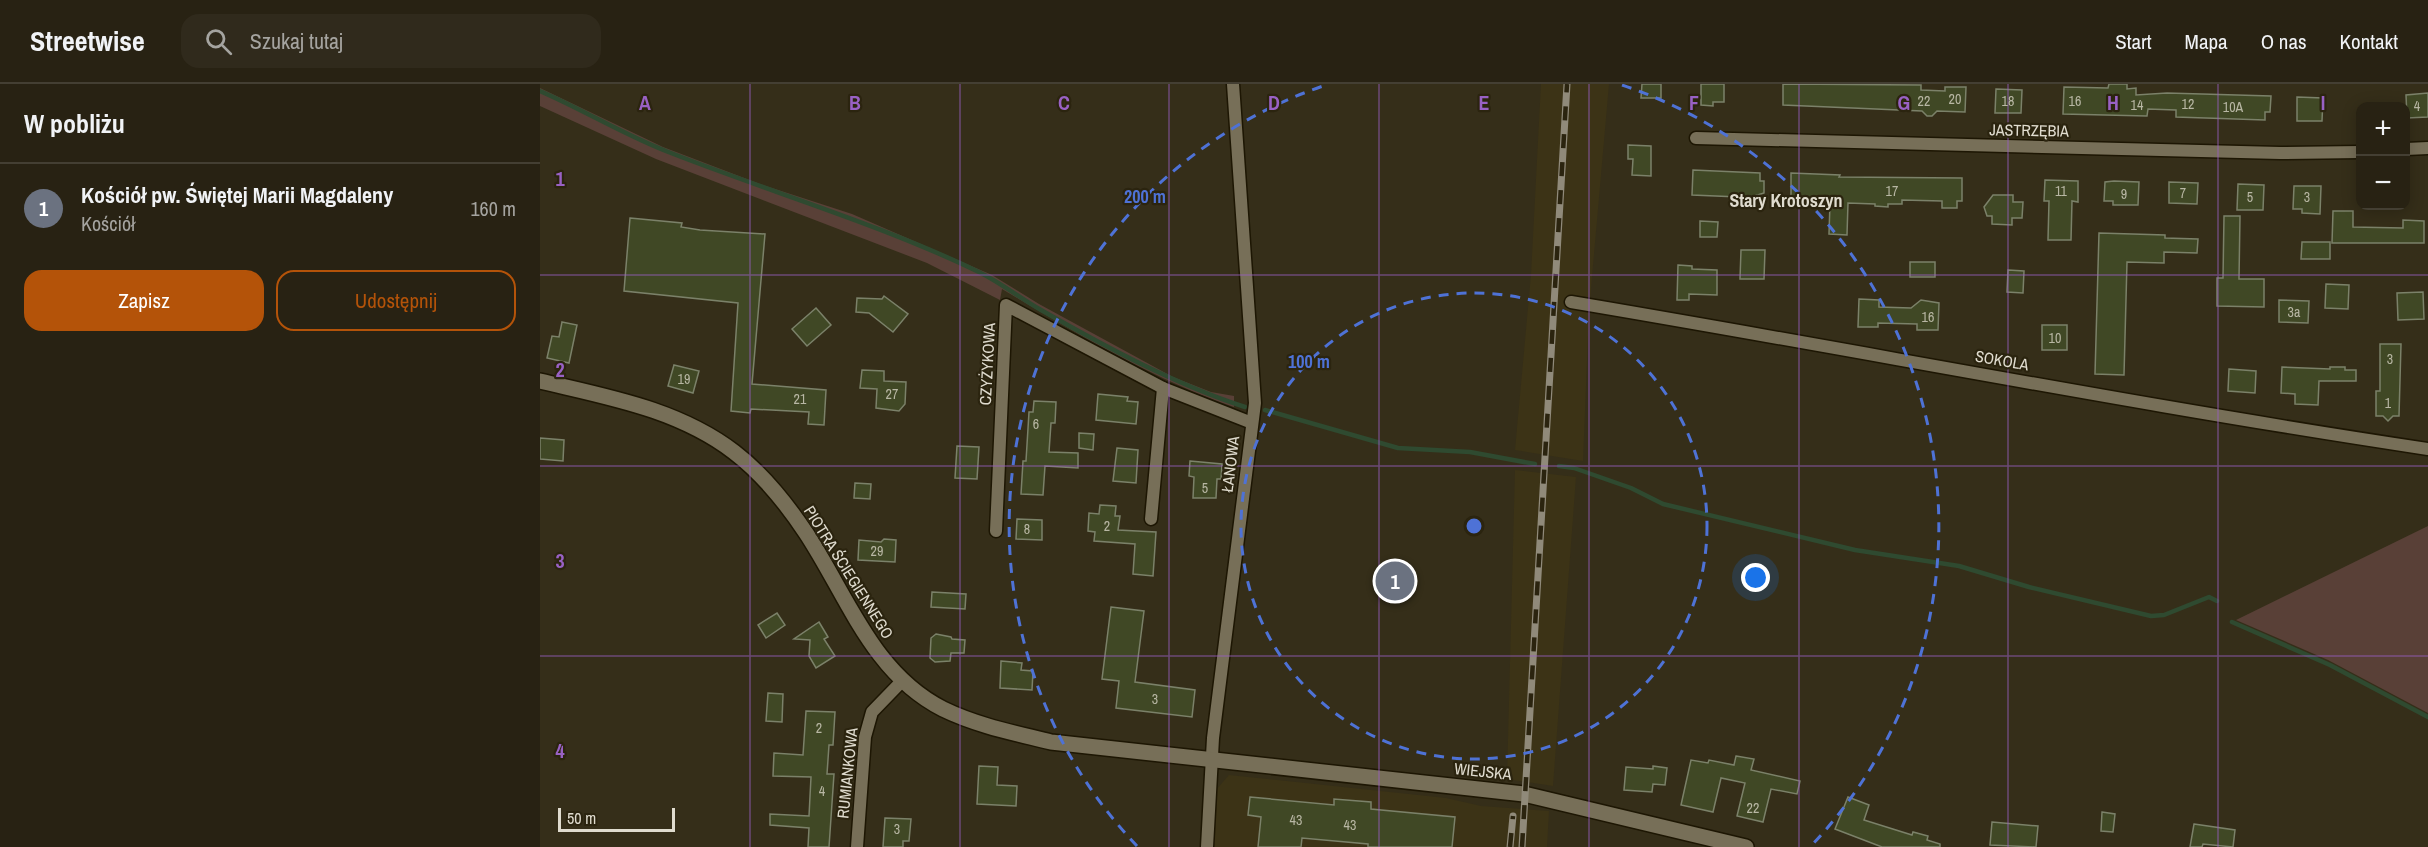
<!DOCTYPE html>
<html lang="pl">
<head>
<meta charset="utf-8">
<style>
  body { margin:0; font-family:"Archivo Narrow",sans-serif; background:#302a1c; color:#f1f3f6 }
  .controls { position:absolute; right:18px; top:18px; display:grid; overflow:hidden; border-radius:12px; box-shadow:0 3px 15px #0003 }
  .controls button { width:54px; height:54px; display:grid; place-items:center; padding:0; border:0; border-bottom:2px solid #443f33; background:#282213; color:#f1f3f6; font:30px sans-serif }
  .scale { position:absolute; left:18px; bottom:15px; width:117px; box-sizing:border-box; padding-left:6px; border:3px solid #e0dccf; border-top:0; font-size:16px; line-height:21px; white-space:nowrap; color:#e0dccf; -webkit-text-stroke:4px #2b240f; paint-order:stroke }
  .you { position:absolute; left:1216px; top:494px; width:21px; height:21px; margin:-15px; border:4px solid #fff; border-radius:50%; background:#1a73e8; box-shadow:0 0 0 9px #1a73e833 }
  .badge { display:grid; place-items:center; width:39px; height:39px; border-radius:50%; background:#b45309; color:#fff; font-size:20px; font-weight:700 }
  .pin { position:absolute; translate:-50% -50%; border:3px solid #fff; box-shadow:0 2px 6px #0006 }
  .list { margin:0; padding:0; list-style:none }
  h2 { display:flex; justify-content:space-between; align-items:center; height:78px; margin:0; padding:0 24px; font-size:26px }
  h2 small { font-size:20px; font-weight:400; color:#a5a4a0 }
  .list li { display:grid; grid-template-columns:39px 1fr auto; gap:18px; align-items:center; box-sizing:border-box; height:90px; padding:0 24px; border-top:2px solid #443f33 }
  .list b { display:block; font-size:22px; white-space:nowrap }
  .list p { margin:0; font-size:20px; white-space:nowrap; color:#a5a4a0 }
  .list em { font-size:20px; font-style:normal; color:#a5a4a0 }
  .actions { display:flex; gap:12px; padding:18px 24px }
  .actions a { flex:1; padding:14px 0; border:2px solid #b45309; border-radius:18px; text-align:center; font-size:21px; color:#b45309 }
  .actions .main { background:#b45309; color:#fff }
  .icon { flex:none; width:33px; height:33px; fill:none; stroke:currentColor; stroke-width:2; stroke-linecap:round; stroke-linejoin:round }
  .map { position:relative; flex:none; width:1888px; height:763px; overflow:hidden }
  header { display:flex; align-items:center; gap:36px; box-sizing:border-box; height:84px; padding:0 30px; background:#282213; border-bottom:2px solid #443f33 }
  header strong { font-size:28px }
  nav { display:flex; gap:33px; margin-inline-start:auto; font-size:21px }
  .search { width:420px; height:54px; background:#302a1c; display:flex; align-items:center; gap:15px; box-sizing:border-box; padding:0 21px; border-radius:18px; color:#a5a4a0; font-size:22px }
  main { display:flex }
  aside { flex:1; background:#282213 }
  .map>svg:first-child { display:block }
  .built { fill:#3c3316 }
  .green { fill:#594037 }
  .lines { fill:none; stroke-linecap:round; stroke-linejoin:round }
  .stream { stroke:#2f4a30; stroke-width:4.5 }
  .building { fill:#404825; stroke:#7b8169; stroke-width:1.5 }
  .minor-casing { stroke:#1d1603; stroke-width:15 }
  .tertiary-casing { stroke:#1d1603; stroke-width:18 }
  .minor { stroke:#776f58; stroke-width:12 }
  .tertiary { stroke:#776f58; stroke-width:15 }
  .rail-casing { stroke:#908a7a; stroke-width:7 }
  .rail { stroke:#2b240f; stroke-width:4.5; stroke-dasharray:14; stroke-linecap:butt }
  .grid { fill:none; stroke:#9961c4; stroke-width:1.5; stroke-opacity:0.55 }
  .ring { fill:none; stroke:#4e72d6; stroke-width:3; stroke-dasharray:10 8 }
  .labels { text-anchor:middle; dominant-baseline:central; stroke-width:4.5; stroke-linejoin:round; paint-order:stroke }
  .number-label { font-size:14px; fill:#b8b7a4 }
  .street-label { font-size:16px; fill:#e0dccf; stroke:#2b240f }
  .neighbourhood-label { font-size:18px; font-weight:bold; fill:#e0dccf; stroke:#2b240f }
  .grid-label { font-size:20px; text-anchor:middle; font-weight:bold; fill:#9961c4; stroke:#2b240f; stroke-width:4.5; stroke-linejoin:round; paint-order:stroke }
  .centre { fill:#4e72d6; stroke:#2b240f; stroke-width:3 }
  .ring-label { font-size:18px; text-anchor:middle; font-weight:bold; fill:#4e72d6; stroke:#2b240f; stroke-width:4.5; stroke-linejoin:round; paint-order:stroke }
</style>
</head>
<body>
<header>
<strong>Streetwise</strong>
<div class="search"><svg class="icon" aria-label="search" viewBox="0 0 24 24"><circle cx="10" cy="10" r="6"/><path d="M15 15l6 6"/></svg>Szukaj tutaj</div>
<nav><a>Start</a><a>Mapa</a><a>O nas</a><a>Kontakt</a></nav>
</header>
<main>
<aside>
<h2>W pobliżu<small></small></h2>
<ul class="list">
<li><span class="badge" style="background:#6b7280">1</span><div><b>Kościół pw. Świętej Marii Magdaleny</b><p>Kościół</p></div><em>160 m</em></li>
</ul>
<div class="actions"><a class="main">Zapisz</a><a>Udostępnij</a></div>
</aside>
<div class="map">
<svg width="1888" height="763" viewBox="0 0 1888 763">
  <rect width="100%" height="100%" fill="#352e19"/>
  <g class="built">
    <polygon points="1001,0 1069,0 1049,227 1043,377 975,366 991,191"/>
    <polygon points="975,386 1036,393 1013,702 967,695"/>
    <polygon points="689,691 906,714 941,722 1009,727 1007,763 674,763 676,706"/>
  </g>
  <g class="green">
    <path d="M 0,4 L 123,63 L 220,100 L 312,130 L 452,191 L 499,220 L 633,293 L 671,308 L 694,312 L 694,323 C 614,296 534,248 462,205 L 460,216 L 387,179 L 116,75 L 0,22 Z"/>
    <polygon points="1888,442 1888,629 1788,576 1696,536"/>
  </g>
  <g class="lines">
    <g class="stream">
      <path d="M 0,7 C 44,26 86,52 131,69 C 233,109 340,140 439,188 C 461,199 480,214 501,226 C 566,263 634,300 705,323"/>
      <polyline points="725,326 858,364 930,368 995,380"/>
      <polyline points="1019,382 1034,384 1091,404 1123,420 1315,466 1419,482 1489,503 1611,532 1624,531 1669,513 1677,517"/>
      <polyline points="1692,538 1790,581 1888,633"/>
    </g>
  </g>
  <g class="building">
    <polygon points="1102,0 1121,0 1121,14 1101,14"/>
    <polygon points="1161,0 1184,0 1184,18 1173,18 1173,22 1161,21"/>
    <polygon points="1243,0 1381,1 1381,6 1405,7 1405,3 1426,3 1425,28 1397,27 1392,32 1387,32 1382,27 1243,21"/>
    <polygon points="1569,0 1587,0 1587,5 1596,4 1596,11 1627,9 1731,12 1730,28 1725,28 1725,36 1636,33 1636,26 1608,25 1607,32 1523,30 1524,3 1568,4"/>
    <polygon points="1456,5 1482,6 1481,29 1455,29"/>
    <polygon points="1888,9 1888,33 1867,34 1866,11"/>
    <polygon points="1757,13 1783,14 1782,37 1757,37"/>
    <polygon points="1088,61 1111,62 1111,92 1092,91 1093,75 1088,75"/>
    <polygon points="1153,86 1220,89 1220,97 1224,97 1224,109 1214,112 1213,119 1199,119 1199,113 1152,111"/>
    <polygon points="1251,89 1300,91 1299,93 1422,94 1422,117 1417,117 1417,124 1402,124 1402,117 1362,116 1362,120 1348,120 1348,123 1335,122 1335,120 1308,119 1307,151 1289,150 1290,119 1251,118"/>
    <polygon points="1505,96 1538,97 1538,118 1532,117 1531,156 1508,156 1509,117 1504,117"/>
    <polygon points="1574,97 1599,98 1598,121 1573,121 1573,117 1564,117 1565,98"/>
    <polygon points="1629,98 1658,99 1657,120 1629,119"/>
    <polygon points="1698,100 1724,101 1723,126 1697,126"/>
    <polygon points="1754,102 1781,102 1780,130 1762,129 1762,125 1753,125"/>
    <polygon points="1453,111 1473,111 1473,118 1483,118 1482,134 1472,134 1472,141 1452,140 1452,132 1447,132 1444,123"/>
    <polygon points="1793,127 1813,127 1813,143 1863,144 1863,136 1884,137 1884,159 1792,159"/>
    <polygon points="1684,132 1700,132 1699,195 1724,195 1724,223 1677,222 1677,194 1683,194"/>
    <polygon points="90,134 142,139 141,143 160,146 225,150 212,300 286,306 284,341 268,340 269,328 211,325 210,329 191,327 198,219 84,207"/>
    <polygon points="1160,137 1178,138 1177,153 1160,153"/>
    <polygon points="1559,149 1625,151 1625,154 1658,155 1657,169 1624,168 1624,179 1587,178 1584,291 1555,290"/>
    <polygon points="1762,158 1790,158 1790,175 1761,175"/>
    <polygon points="1201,166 1225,166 1224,195 1200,195"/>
    <rect x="1370" y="178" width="25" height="15"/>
    <polygon points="1138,181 1152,182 1152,185 1177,186 1177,211 1149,210 1149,216 1137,216"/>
    <polygon points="1468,186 1484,187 1483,209 1467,208"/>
    <polygon points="1786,200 1809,201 1808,225 1785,224"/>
    <polygon points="1883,208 1884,235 1858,236 1857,209"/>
    <polygon points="344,212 368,230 353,248 329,229 316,228 317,214 342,215"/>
    <polygon points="1319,215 1339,216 1339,223 1371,224 1381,216 1399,219 1398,246 1377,246 1377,240 1338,239 1338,243 1318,243"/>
    <polygon points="1739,216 1769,217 1768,239 1739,238"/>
    <polygon points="276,224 291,241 267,262 252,245"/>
    <polygon points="22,238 37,241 29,279 7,274 12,252 19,253"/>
    <rect x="1502" y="241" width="25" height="25"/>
    <polygon points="1840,260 1861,260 1859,332 1853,332 1848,337 1843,332 1836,332 1836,307 1840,307"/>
    <polygon points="134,281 159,287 153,309 128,302"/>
    <polygon points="1742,283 1790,285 1790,283 1805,283 1805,286 1816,286 1816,297 1779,297 1778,321 1755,320 1755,310 1741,309"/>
    <polygon points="1689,285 1716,287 1715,309 1688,307"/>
    <polygon points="322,286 344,287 344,297 366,298 365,320 359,327 336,324 337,305 320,304"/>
    <polygon points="558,310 588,313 587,317 598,318 596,340 556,336"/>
    <polygon points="494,317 516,318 515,339 511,339 509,368 538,369 538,384 505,382 503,411 481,410 483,377 486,377 489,328 493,328"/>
    <polygon points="539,349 554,350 553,366 539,364"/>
    <polygon points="0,354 24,356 23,377 0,375"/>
    <polygon points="417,362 439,363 437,395 415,394"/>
    <polygon points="577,364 598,366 596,399 573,397"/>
    <polygon points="650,377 682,380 681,395 677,395 676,414 653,414 654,393 649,392"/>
    <polygon points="315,399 331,400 330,415 314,414"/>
    <polygon points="560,421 576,422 575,432 580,432 578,446 616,448 613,492 593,490 595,460 554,457 555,448 548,447 549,429 559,430"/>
    <polygon points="477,435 502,436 502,456 476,455"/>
    <polygon points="344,455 356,456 355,478 318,476 319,456 341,458"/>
    <polygon points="839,488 870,491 869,494 874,499 874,505 870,508 859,507 859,509 837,507"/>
    <polygon points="392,508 426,510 425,525 391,523"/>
    <polygon points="571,523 604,527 595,598 655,606 652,633 576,624 579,597 562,595"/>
    <polygon points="237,529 245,541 226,554 218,541"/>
    <polygon points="279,538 288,553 284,555 295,572 276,584 269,572 270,556 254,555"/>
    <polygon points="396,550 411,553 412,555 425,556 424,569 411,569 410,577 395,578 390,574 391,554"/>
    <polygon points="461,577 482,579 481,586 493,587 492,606 460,604"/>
    <polygon points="228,609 243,610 242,638 226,637"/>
    <polygon points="266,627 295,628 293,661 289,661 287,690 294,690 289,763 268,763 269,744 230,741 230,730 269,732 271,693 233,692 234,669 263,671"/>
    <polygon points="1196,672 1214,675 1211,686 1260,697 1257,710 1231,705 1223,738 1197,732 1205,699 1181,694 1173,728 1141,721 1151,676 1168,679 1169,676 1194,681"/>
    <polygon points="439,682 458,683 457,701 477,702 476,722 437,720"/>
    <polygon points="1113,682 1127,684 1125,701 1113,700 1112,708 1084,706 1086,683 1113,685"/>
    <polygon points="710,713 794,721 794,715 831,718 831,725 915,733 912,763 828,763 828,760 762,754 761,763 718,763 721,733 708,731"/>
    <polygon points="1308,713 1329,721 1324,736 1372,751 1373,748 1388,752 1387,756 1400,760 1400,763 1342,763 1295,745"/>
    <polygon points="1562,728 1575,730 1573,748 1561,747"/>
    <polygon points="345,734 371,735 369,757 363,757 363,763 343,763"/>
    <polygon points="1452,738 1498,742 1496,763 1450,761"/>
    <polygon points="1654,740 1695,746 1693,763 1663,760 1662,763 1650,763"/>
  </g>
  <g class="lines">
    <defs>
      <g id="minor">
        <polyline points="1156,54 1740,69 1820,68"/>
        <polyline points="1866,65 1888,64"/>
        <path d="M 1031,218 C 1317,266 1601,322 1888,365"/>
        <polyline points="611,435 623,304"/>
        <polyline points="456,447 466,221 623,304 712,339"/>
        <polyline points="317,763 325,653 332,628 363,596"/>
        <polyline points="667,763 673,654 715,319 693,0"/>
      </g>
      <path id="tertiary" d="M 0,297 C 67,313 138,325 194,368 C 223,390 246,419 266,449 C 307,511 332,589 403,625 C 438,642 475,649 511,658 L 984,710 L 1206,763"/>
    </defs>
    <use href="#minor" class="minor-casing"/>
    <use href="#tertiary" class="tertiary-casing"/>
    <use href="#minor" class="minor"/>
    <use href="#tertiary" class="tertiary"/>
    <defs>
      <g id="rail">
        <polyline points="970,763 973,732"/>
        <polyline points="982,763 1027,0"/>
      </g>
    </defs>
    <use href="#rail" class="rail-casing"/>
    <use href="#rail" class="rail"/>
  </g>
  <path class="grid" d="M 210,0 L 210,763M 420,0 L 420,763M 629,0 L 629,763M 839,0 L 839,763M 1049,0 L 1049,763M 1259,0 L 1259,763M 1468,0 L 1468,763M 1678,0 L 1678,763M 0,191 L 1888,191M 0,382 L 1888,382M 0,572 L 1888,572"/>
  <g class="ring">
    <circle cx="934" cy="442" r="233"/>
    <path d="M597 762A465 465 0 0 1 786 1M1082 1A465 465 0 0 1 1271 762"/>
  </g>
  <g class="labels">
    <g class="number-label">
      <text x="1415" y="15">20</text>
      <text x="1384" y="17">22</text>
      <text x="1468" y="17">18</text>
      <text x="1535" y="17">16</text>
      <text x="1648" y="20">12</text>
      <text x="1597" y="21">14</text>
      <text x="1877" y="22">4</text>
      <text x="1693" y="23">10A</text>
      <text x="1352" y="107">17</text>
      <text x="1521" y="107">11</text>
      <text x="1643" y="109">7</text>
      <text x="1584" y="110">9</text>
      <text x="1710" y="113">5</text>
      <text x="1767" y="113">3</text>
      <text x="1754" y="228">3a</text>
      <text x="1388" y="233">16</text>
      <text x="1515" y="254">10</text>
      <text x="1850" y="275">3</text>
      <text x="144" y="295">19</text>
      <text x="352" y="310">27</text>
      <text x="260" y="315">21</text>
      <text x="1848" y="319">1</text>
      <text x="496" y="340">6</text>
      <text x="665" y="404">5</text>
      <text x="567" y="442">2</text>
      <text x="487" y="445">8</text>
      <text x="337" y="467">29</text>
      <text x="615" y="615">3</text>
      <text x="279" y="644">2</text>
      <text x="282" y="707">4</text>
      <text x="1213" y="724">22</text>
      <text x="756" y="736">43</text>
      <text x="810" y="741">43</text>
      <text x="357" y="745">3</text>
    </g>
    <g class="street-label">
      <text transform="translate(1489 46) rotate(1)">JASTRZĘBIA</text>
      <text transform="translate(1462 276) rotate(10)">SOKOLA</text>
      <text transform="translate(447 280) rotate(-87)">CZYŻYKOWA</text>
      <text transform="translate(690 380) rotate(-83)">ŁANOWA</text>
      <text transform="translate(309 488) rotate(58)">PIOTRA ŚCIEGIENNEGO</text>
      <text transform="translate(943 687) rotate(6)">WIEJSKA</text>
      <text transform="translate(307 689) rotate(-84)">RUMIANKOWA</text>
    </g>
    <g class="neighbourhood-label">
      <text x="1246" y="116">Stary Krotoszyn</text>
    </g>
  </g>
  <g class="grid-label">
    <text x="105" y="26">A</text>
    <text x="315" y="26">B</text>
    <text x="524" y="26">C</text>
    <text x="734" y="26">D</text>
    <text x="944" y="26">E</text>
    <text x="1154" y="26">F</text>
    <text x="1364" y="26">G</text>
    <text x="1573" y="26">H</text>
    <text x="1783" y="26">I</text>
    <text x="20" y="102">1</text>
    <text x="20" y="293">2</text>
    <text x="20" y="484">3</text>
    <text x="20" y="674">4</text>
  </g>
  <circle cx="934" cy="442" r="9" class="centre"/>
  <g class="ring-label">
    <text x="605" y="119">200 m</text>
    <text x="769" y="284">100 m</text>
  </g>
</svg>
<div class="controls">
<button>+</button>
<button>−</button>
</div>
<div class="scale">50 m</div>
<div class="you"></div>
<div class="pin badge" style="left:855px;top:497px;background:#6b7280">1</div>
</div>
</main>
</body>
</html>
